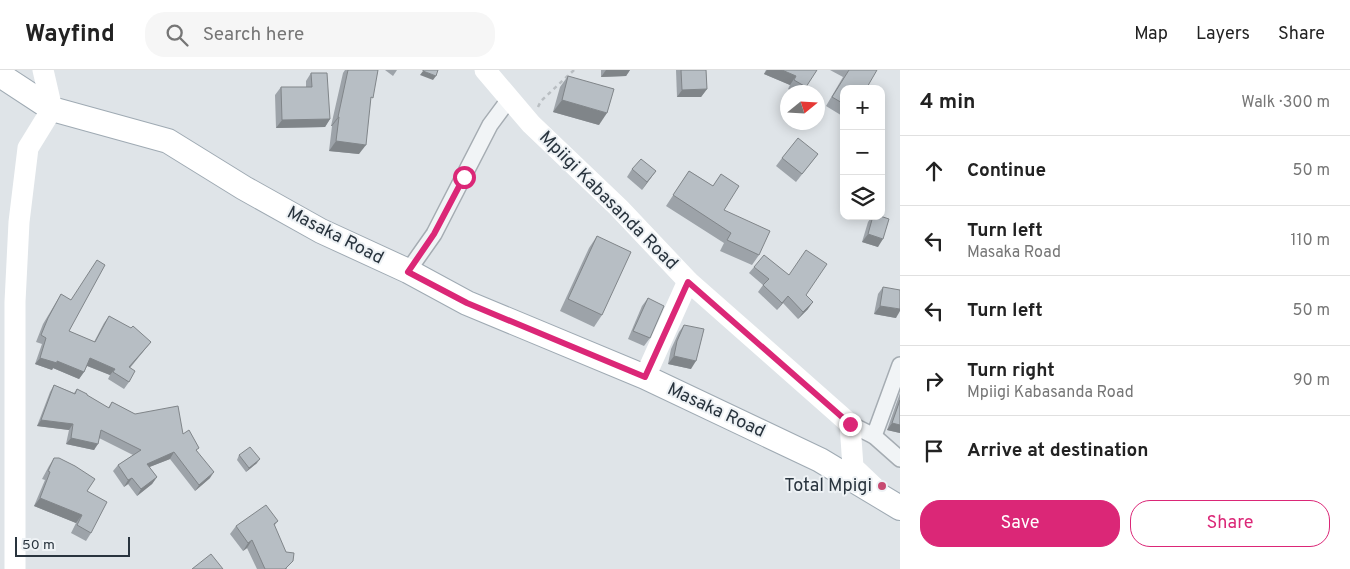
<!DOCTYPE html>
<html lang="en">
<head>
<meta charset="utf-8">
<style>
  body { margin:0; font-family:Overpass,sans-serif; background:#f6f6f6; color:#222 }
  .controls { position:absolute; right:15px; top:15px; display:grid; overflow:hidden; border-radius:10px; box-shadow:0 2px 12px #0003 }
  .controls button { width:45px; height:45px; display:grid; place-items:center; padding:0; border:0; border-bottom:1px solid #e0e0e0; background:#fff; color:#222; font:25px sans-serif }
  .compass { position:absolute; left:780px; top:15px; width:45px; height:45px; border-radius:50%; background:#fff; box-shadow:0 2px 12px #0003; rotate:72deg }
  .scale { position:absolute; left:15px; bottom:12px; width:115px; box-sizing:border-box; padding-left:5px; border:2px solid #29343e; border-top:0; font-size:14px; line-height:18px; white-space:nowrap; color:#29343e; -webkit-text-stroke:4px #eef2f5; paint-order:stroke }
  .stop { position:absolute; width:15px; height:15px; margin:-11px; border:4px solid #db2777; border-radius:50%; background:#fff }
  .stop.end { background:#db2777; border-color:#fff; box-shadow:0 1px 5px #0008 }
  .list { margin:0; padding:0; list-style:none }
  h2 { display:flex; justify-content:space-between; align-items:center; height:65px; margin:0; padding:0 20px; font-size:21px }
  h2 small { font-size:16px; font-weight:400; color:#767676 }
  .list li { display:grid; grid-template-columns:32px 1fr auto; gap:15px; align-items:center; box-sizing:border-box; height:70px; padding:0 20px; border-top:1px solid #e0e0e0 }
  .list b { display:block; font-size:19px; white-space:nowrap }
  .list p { margin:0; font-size:16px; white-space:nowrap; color:#767676 }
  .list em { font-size:16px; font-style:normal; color:#767676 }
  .actions { display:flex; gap:10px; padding:15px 20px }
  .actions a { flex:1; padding:11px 0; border:1px solid #db2777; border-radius:20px; text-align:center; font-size:18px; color:#db2777 }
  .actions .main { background:#db2777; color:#fff }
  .icon { flex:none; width:28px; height:28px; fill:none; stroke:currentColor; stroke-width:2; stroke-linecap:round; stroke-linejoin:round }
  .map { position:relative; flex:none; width:900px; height:499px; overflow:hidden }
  header { display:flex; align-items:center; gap:30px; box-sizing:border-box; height:70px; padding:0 25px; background:#fff; border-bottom:1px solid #e0e0e0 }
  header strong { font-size:24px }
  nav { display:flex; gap:28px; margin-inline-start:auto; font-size:18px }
  .search { width:350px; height:45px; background:#f6f6f6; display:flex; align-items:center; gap:12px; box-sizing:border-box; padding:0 18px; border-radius:20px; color:#767676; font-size:19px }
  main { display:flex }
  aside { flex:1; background:#fff }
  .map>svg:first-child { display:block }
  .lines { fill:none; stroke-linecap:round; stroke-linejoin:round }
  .street-casing { stroke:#a5acb2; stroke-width:18 }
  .primary-casing { stroke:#9faab3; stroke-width:26 }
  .path { stroke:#b9bec2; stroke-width:2.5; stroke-dasharray:4 4; stroke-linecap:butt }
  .street { stroke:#f1f4f6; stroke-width:15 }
  .secondary { stroke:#fff; stroke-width:21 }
  .primary { stroke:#fff; stroke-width:24 }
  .wall { fill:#9da3a9 }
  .shaded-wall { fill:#808589 }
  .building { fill:#b7bec4; stroke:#808589 }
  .route { stroke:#db2777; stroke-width:6 }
  .poi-dot { fill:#c74a71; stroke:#eef2f5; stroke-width:2 }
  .labels { text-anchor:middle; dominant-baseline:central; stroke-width:4; stroke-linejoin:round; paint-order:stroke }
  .street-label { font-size:18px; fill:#29343e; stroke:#eef2f5 }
  .poi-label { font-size:18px; fill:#29343e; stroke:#eef2f5; text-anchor:end }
</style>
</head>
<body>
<header>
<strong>Wayfind</strong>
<div class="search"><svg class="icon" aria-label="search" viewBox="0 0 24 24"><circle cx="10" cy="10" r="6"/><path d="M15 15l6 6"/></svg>Search here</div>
<nav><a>Map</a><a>Layers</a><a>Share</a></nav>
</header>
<main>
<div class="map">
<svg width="900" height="499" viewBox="0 0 900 499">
  <rect width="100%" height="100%" fill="#dfe4e8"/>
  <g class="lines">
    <defs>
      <g id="street">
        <polyline points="408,201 434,164 490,55 510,28"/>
        <polyline points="850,354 874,366 900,389"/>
        <polyline points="874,366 900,295"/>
      </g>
      <polyline id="primary" points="0,5 52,39 168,71 244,118 321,161 408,201 467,233 645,307 820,390 900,438"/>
    </defs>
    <use href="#street" class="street-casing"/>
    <use href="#primary" class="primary-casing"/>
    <polyline class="path" points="538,37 541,31 574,0"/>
    <use href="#street" class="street"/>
    <g class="secondary">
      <polyline points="485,0 531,54 619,138 688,211 850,354 853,397 874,417"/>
      <polyline points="645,307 688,211"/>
      <polyline points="15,499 15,232 19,152 28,78 52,39 43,0"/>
    </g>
    <use href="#primary" class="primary"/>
  </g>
  <g class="wall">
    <polygon points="345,0 378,0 370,31 359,84 329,81 332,56 331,56 343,3"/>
    <polygon points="385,0 397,0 393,6"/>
    <polygon points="601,0 630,0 626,6 601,7"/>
    <polygon points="676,0 706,0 707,19 701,27 677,27"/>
    <polygon points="766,0 817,0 802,22 794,22 788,19 790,15 764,4"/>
    <polygon points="830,0 877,0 844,19 844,47 826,36 843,7"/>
    <polygon points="311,3 330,49 325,57 276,58 275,25 281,17 306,17 306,11"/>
    <polygon points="568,6 599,55 553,42 560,17"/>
    <polygon points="818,84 796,112 776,96 782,88"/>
    <polygon points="632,99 656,101 642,120 627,107"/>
    <polygon points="689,101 713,116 721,104 724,140 759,185 752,195 720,181 724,173 666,136"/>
    <polygon points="872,146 880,146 878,177 862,172 868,152"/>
    <polygon points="597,166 602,245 594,257 560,241 589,178"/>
    <polygon points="754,197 806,225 808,239 798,249 783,233 777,240 758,222 763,215 749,203"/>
    <polygon points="883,217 896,248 874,244 878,224"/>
    <polygon points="61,224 69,261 94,272 104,253 109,246 151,272 130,298 129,312 124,319 108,309 110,305 87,296 84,302 79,309 53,298 52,300 35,294 42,274 36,272 43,254"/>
    <polygon points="648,228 650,268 644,276 628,269 642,236"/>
    <polygon points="684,255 691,299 668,294 671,279 679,262"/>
    <polygon points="54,315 74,323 77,319 108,338 112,332 135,344 183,364 197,381 210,408 195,421 170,389 149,397 157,407 152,414 137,426 128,414 124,417 113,401 118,395 133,385 99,368 94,380 66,374 69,360 37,356 50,322"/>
    <polygon points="900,323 900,363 887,360"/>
    <polygon points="239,385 257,393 246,402 237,390"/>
    <polygon points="54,388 87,421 91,463 86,471 71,463 76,453 34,436 45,410 42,409 49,396"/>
    <polygon points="278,451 274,456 287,499 257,499 247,478 243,481 230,464 236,456"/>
  </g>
  <g class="shaded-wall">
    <polygon points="606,0 630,0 626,6 601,7"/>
    <polygon points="767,0 782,0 796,6 790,15 764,4"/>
    <polygon points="423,1 436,6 433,10 420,5"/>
    <polygon points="707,19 701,27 677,27 682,20"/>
    <polygon points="562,30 607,43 599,55 553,42"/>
    <polygon points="338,47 339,47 332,56 331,56"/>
    <polygon points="330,49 325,57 276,58 282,50"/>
    <polygon points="336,71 366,75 359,84 329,81"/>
    <polygon points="656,101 650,109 642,120 647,112"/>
    <polygon points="868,164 883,169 878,177 862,172"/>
    <polygon points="788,226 783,233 777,240 782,233"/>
    <polygon points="813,232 808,239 798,249 803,242"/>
    <polygon points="880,236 900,239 900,241 896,248 874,244"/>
    <polygon points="151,272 146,278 124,304 129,297"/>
    <polygon points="674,286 696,291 691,299 668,294"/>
    <polygon points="40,288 57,291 84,302 79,309 53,298 52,300 35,294"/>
    <polygon points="90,288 115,299 110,305 85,295"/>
    <polygon points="41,350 73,354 69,360 37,356"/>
    <polygon points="892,353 900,355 900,363 887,360"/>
    <polygon points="71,368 98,374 94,380 66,374"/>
    <polygon points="174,382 170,389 142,400 147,394"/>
    <polygon points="260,389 257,393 246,402 249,398"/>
    <polygon points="214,402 210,408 195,421 199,415"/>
    <polygon points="157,407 152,414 137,426 141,419"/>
    <polygon points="132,408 128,414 124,417 128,410"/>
    <polygon points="40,428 82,445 76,453 34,436"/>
    <polygon points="252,470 247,478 243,481 248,473"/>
  </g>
  <g class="building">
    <polygon points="348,0 378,0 373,28 371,27 366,75 336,71 339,47 338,47"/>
    <polygon points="423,0 438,0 436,6 423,1"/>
    <polygon points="681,0 706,0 707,19 682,20"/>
    <polygon points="782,0 817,0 806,17 794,10 796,6"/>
    <polygon points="849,0 877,0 866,19 844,19 844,34 832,27"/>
    <polygon points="311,3 327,3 330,49 282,50 281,17 312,17"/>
    <polygon points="568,6 614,19 607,43 562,30"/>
    <polygon points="798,68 818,84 802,104 782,88"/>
    <polygon points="641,89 656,101 647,112 632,99"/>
    <polygon points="689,101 713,116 721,104 739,116 724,140 770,161 759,185 727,170 731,163 673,125"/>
    <polygon points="873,146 880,146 889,149 883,169 868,164"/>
    <polygon points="597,166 631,182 602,245 568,229"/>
    <polygon points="806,180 827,194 806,225 813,232 803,242 788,226 782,233 763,215 769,209 754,197 764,185 789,205"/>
    <polygon points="97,190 105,195 69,261 95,272 109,246 131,258 133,256 151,272 129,297 135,301 129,312 113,302 115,299 90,288 84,302 57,291 57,293 40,288 46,268 41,265 48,248 61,224 71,230"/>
    <polygon points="883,217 900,220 900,239 880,236"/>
    <polygon points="648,228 664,236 650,268 633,261"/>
    <polygon points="684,255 704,259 696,291 674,286 677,271"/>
    <polygon points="54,315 75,324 77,319 87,324 87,325 109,338 112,332 135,344 178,336 183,364 189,360 199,378 196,380 214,402 199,415 174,382 147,394 157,407 141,419 132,408 128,410 118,395 141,380 101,360 98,374 71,368 73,354 41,350"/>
    <polygon points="900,330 900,355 892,353"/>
    <polygon points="250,377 260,389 249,398 239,385"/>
    <polygon points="54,388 59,388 75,396 95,409 87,421 107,432 91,463 77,455 82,445 40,428 50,402 48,401"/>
    <polygon points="266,435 278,451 274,454 286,482 294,483 293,491 285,499 265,499 252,470 248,473 236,456"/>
    <polygon points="211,484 223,499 192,499"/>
  </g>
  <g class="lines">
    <polyline class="route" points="464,107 434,164 408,202 467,233 645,307 688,212 850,354"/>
  </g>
  <circle class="poi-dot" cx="882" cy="416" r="5"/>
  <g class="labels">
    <g class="street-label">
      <text transform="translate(608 131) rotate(45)">Mpiigi Kabasanda Road</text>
      <text transform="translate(335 166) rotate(27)">Masaka Road</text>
      <text transform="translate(716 341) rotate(25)">Masaka Road</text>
    </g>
    <g class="poi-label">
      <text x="872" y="416">Total Mpigi</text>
    </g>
  </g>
</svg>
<div class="controls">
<button>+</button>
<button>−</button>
<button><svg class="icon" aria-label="layers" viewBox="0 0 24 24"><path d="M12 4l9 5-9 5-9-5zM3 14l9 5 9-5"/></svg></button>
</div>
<svg class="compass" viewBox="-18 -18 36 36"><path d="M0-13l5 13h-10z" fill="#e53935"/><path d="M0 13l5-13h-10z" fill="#767676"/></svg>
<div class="scale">50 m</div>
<div class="stop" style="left:464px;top:107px"></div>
<div class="stop end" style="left:850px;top:354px"></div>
</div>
<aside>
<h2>4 min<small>Walk · 300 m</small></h2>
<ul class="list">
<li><svg class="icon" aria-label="ahead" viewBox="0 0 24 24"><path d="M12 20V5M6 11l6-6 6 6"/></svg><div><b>Continue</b></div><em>50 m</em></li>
<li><svg class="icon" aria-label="left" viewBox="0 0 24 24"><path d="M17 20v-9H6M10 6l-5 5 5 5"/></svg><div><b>Turn left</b><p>Masaka Road</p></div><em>110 m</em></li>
<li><svg class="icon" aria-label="left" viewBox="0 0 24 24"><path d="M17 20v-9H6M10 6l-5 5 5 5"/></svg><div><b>Turn left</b></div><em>50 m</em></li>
<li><svg class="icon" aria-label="right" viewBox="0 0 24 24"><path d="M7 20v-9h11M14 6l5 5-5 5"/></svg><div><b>Turn right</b><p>Mpiigi Kabasanda Road</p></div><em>90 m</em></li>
<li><svg class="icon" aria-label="arrive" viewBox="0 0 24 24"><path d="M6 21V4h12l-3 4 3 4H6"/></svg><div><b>Arrive at destination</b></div></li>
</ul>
<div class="actions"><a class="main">Save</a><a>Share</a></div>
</aside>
</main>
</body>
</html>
